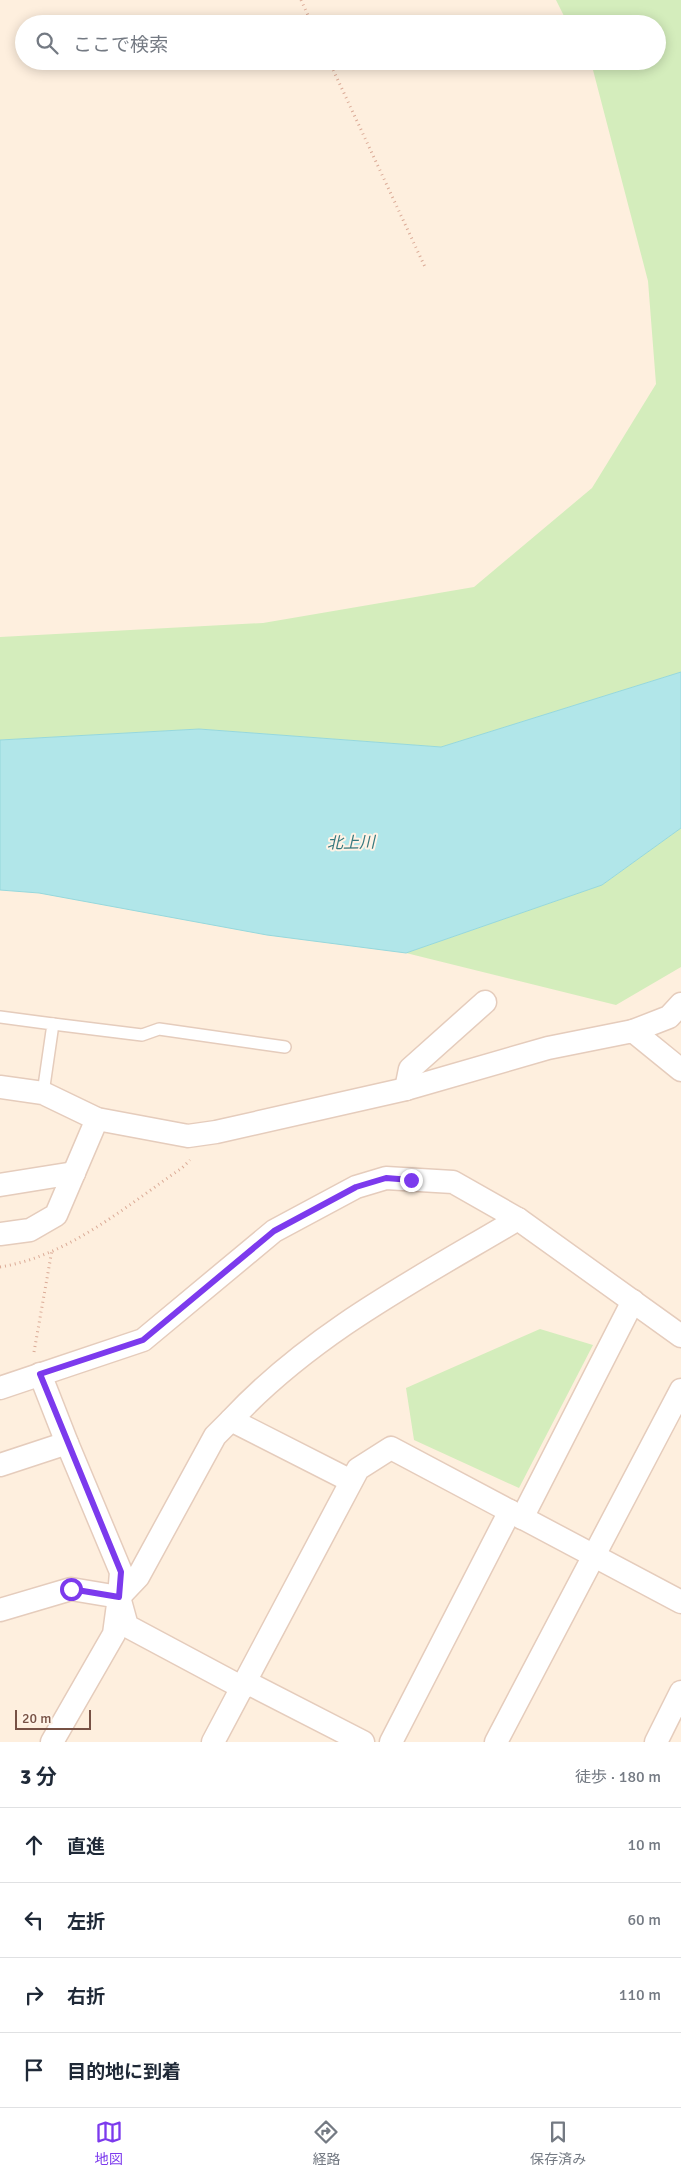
<!DOCTYPE html>
<html lang="ja">
<head>
<meta charset="utf-8">
<style>
  body { margin:0; font-family:Signika,"Noto Sans JP",sans-serif; background:#f6f6f7; color:#1f2937 }
  .scale { position:absolute; left:15px; bottom:12px; width:76px; box-sizing:border-box; padding-left:5px; border:2px solid #775144; border-top:0; font-size:14px; line-height:18px; white-space:nowrap; color:#775144; -webkit-text-stroke:4px #fff3e6; paint-order:stroke }
  .stop { position:absolute; width:15px; height:15px; margin:-11px; border:4px solid #7c3aed; border-radius:50%; background:#fff }
  .stop.end { background:#7c3aed; border-color:#fff; box-shadow:0 1px 5px #0008 }
  .list { margin:0; padding:0; list-style:none }
  h2 { display:flex; justify-content:space-between; align-items:center; height:65px; margin:0; padding:0 20px; font-size:21px }
  h2 small { font-size:16px; font-weight:400; color:#747a83 }
  .list li { display:grid; grid-template-columns:32px 1fr auto; gap:15px; align-items:center; box-sizing:border-box; height:75px; padding:0 20px; border-top:1px solid #e0e1e3 }
  .list b { display:block; font-size:19px; white-space:nowrap }
  .list em { font-size:16px; font-style:normal; color:#747a83 }
  .icon { flex:none; width:28px; height:28px; fill:none; stroke:currentColor; stroke-width:2; stroke-linecap:round; stroke-linejoin:round }
  .map { position:relative; flex:none; width:681px; height:1742px; overflow:hidden }
  .search { position:absolute; background:#fff; box-shadow:0 2px 12px #0003; left:15px; right:15px; top:15px; height:55px; display:flex; align-items:center; gap:12px; box-sizing:border-box; padding:0 18px; border-radius:28px; color:#747a83; font-size:19px }
  .sheet { height:365px; background:#fff }
  nav { display:flex; justify-content:space-around; align-items:center; box-sizing:border-box; height:70px; border-top:1px solid #e0e1e3; background:#fff; font-size:14px; color:#747a83 }
  nav a { display:grid; justify-items:center; gap:2px }
  nav .on { color:#7c3aed }
  .map>svg:first-child { display:block }
  .green { fill:#d4edbc }
  .water { fill:#b1e6e9; stroke:#96d8dc }
  .lines { fill:none; stroke-linecap:round; stroke-linejoin:round }
  .service-casing { stroke:#e5ccbc; stroke-width:14 }
  .minor-casing { stroke:#e5ccbc; stroke-width:25 }
  .path { stroke:#dbab97; stroke-width:3; stroke-dasharray:1 4; stroke-linecap:butt }
  .service { stroke:#fff; stroke-width:11 }
  .minor { stroke:#fff; stroke-width:22 }
  .route { stroke:#7c3aed; stroke-width:6 }
  .labels { text-anchor:middle; dominant-baseline:central; stroke-width:4; stroke-linejoin:round; paint-order:stroke }
  .water-label { font-size:16px; font-style:italic; fill:#36787e; stroke:#fff3e6 }
</style>
</head>
<body>
<div class="map">
<svg width="681" height="1742" viewBox="0 0 681 1742">
  <rect width="100%" height="100%" fill="#feefde"/>
  <g class="green">
    <polygon points="556,0 681,0 681,672 441,747 199,729 0,740 0,637 263,623 474,587 592,488 656,384 648,281 593,70 588,61 657,61 657,24 568,24"/>
    <polygon points="681,828 681,967 616,1005 406,953 602,885"/>
    <polygon points="540,1329 593,1345 519,1488 414,1440 406,1388"/>
  </g>
  <polygon class="water" points="681,672 681,828 602,885 406,953 267,935 39,893 0,890 0,740 199,729 441,747"/>
  <g class="lines">
    <defs>
      <g id="service">
        <polyline points="0,1017 53,1024 43,1093"/>
        <polyline points="53,1024 142,1035 159,1029 285,1047"/>
      </g>
      <g id="minor">
        <polyline points="633,1031 669,1017 681,1004"/>
        <polyline points="0,1087 43,1093 97,1119 188,1136 216,1132 406,1089 548,1048 633,1031 681,1070"/>
        <polyline points="406,1089 410,1069 485,1002"/>
        <polyline points="0,1185 74,1173"/>
        <polyline points="0,1234 30,1230 56,1215 97,1119"/>
        <polyline points="40,1374 67,1443"/>
        <polyline points="0,1388 143,1340 274,1231 356,1187 386,1178 453,1182 518,1219 681,1336"/>
        <path d="M 231,1420 C 312,1333 417,1279 518,1219"/>
        <polyline points="0,1465 67,1443 121,1572 119,1597 127,1626 243,1688"/>
        <polyline points="522,1518 633,1301"/>
        <polyline points="119,1597 138,1577 215,1436 231,1420 351,1481"/>
        <polyline points="0,1610 71,1589 119,1597 114,1634 52,1742"/>
        <polyline points="246,1682 363,1742"/>
        <polyline points="213,1742 358,1469 391,1448 681,1602"/>
        <polyline points="391,1742 510,1511"/>
        <polyline points="496,1742 681,1390"/>
        <polyline points="656,1742 681,1692"/>
      </g>
    </defs>
    <use href="#service" class="service-casing"/>
    <use href="#minor" class="minor-casing"/>
    <g class="path">
      <polyline points="301,0 312,24"/>
      <polyline points="329,61 425,267"/>
      <path d="M 0,1267 C 69,1256 126,1206 182,1168 L 190,1160"/>
      <polyline points="34,1352 52,1250"/>
    </g>
    <use href="#service" class="service"/>
    <use href="#minor" class="minor"/>
  </g>
  <g class="lines">
    <polyline class="route" points="71,1589 119,1597 121,1572 40,1374 143,1340 274,1231 356,1187 386,1178 411,1180"/>
  </g>
  <g class="labels">
    <g class="water-label">
      <text transform="translate(351 843) rotate(-1)">北上川</text>
    </g>
  </g>
</svg>
<div class="scale">20 m</div>
<div class="stop" style="left:71px;top:1589px"></div>
<div class="stop end" style="left:411px;top:1180px"></div>
<div class="search"><svg class="icon" aria-label="search" viewBox="0 0 24 24"><circle cx="10" cy="10" r="6"/><path d="M15 15l6 6"/></svg>ここで検索</div>
</div>
<section class="sheet">
<h2>3 分<small>徒歩 · 180 m</small></h2>
<ul class="list">
<li><svg class="icon" aria-label="ahead" viewBox="0 0 24 24"><path d="M12 20V5M6 11l6-6 6 6"/></svg><div><b>直進</b></div><em>10 m</em></li>
<li><svg class="icon" aria-label="left" viewBox="0 0 24 24"><path d="M17 20v-9H6M10 6l-5 5 5 5"/></svg><div><b>左折</b></div><em>60 m</em></li>
<li><svg class="icon" aria-label="right" viewBox="0 0 24 24"><path d="M7 20v-9h11M14 6l5 5-5 5"/></svg><div><b>右折</b></div><em>110 m</em></li>
<li><svg class="icon" aria-label="arrive" viewBox="0 0 24 24"><path d="M6 21V4h12l-3 4 3 4H6"/></svg><div><b>目的地に到着</b></div></li>
</ul>
</section>
<nav>
<a class="on"><svg class="icon" aria-label="map" viewBox="0 0 24 24"><path d="M3 6l6-2 6 2 6-2v14l-6 2-6-2-6 2zM9 4v14M15 6v14"/></svg>地図</a>
<a><svg class="icon" aria-label="directions" viewBox="0 0 24 24"><path d="M12 3l9 9-9 9-9-9zM9 14v-3h6M13 9l2 2-2 2"/></svg>経路</a>
<a><svg class="icon" aria-label="saved" viewBox="0 0 24 24"><path d="M7 4h10v16l-5-4-5 4z"/></svg>保存済み</a>
</nav>
</body>
</html>
